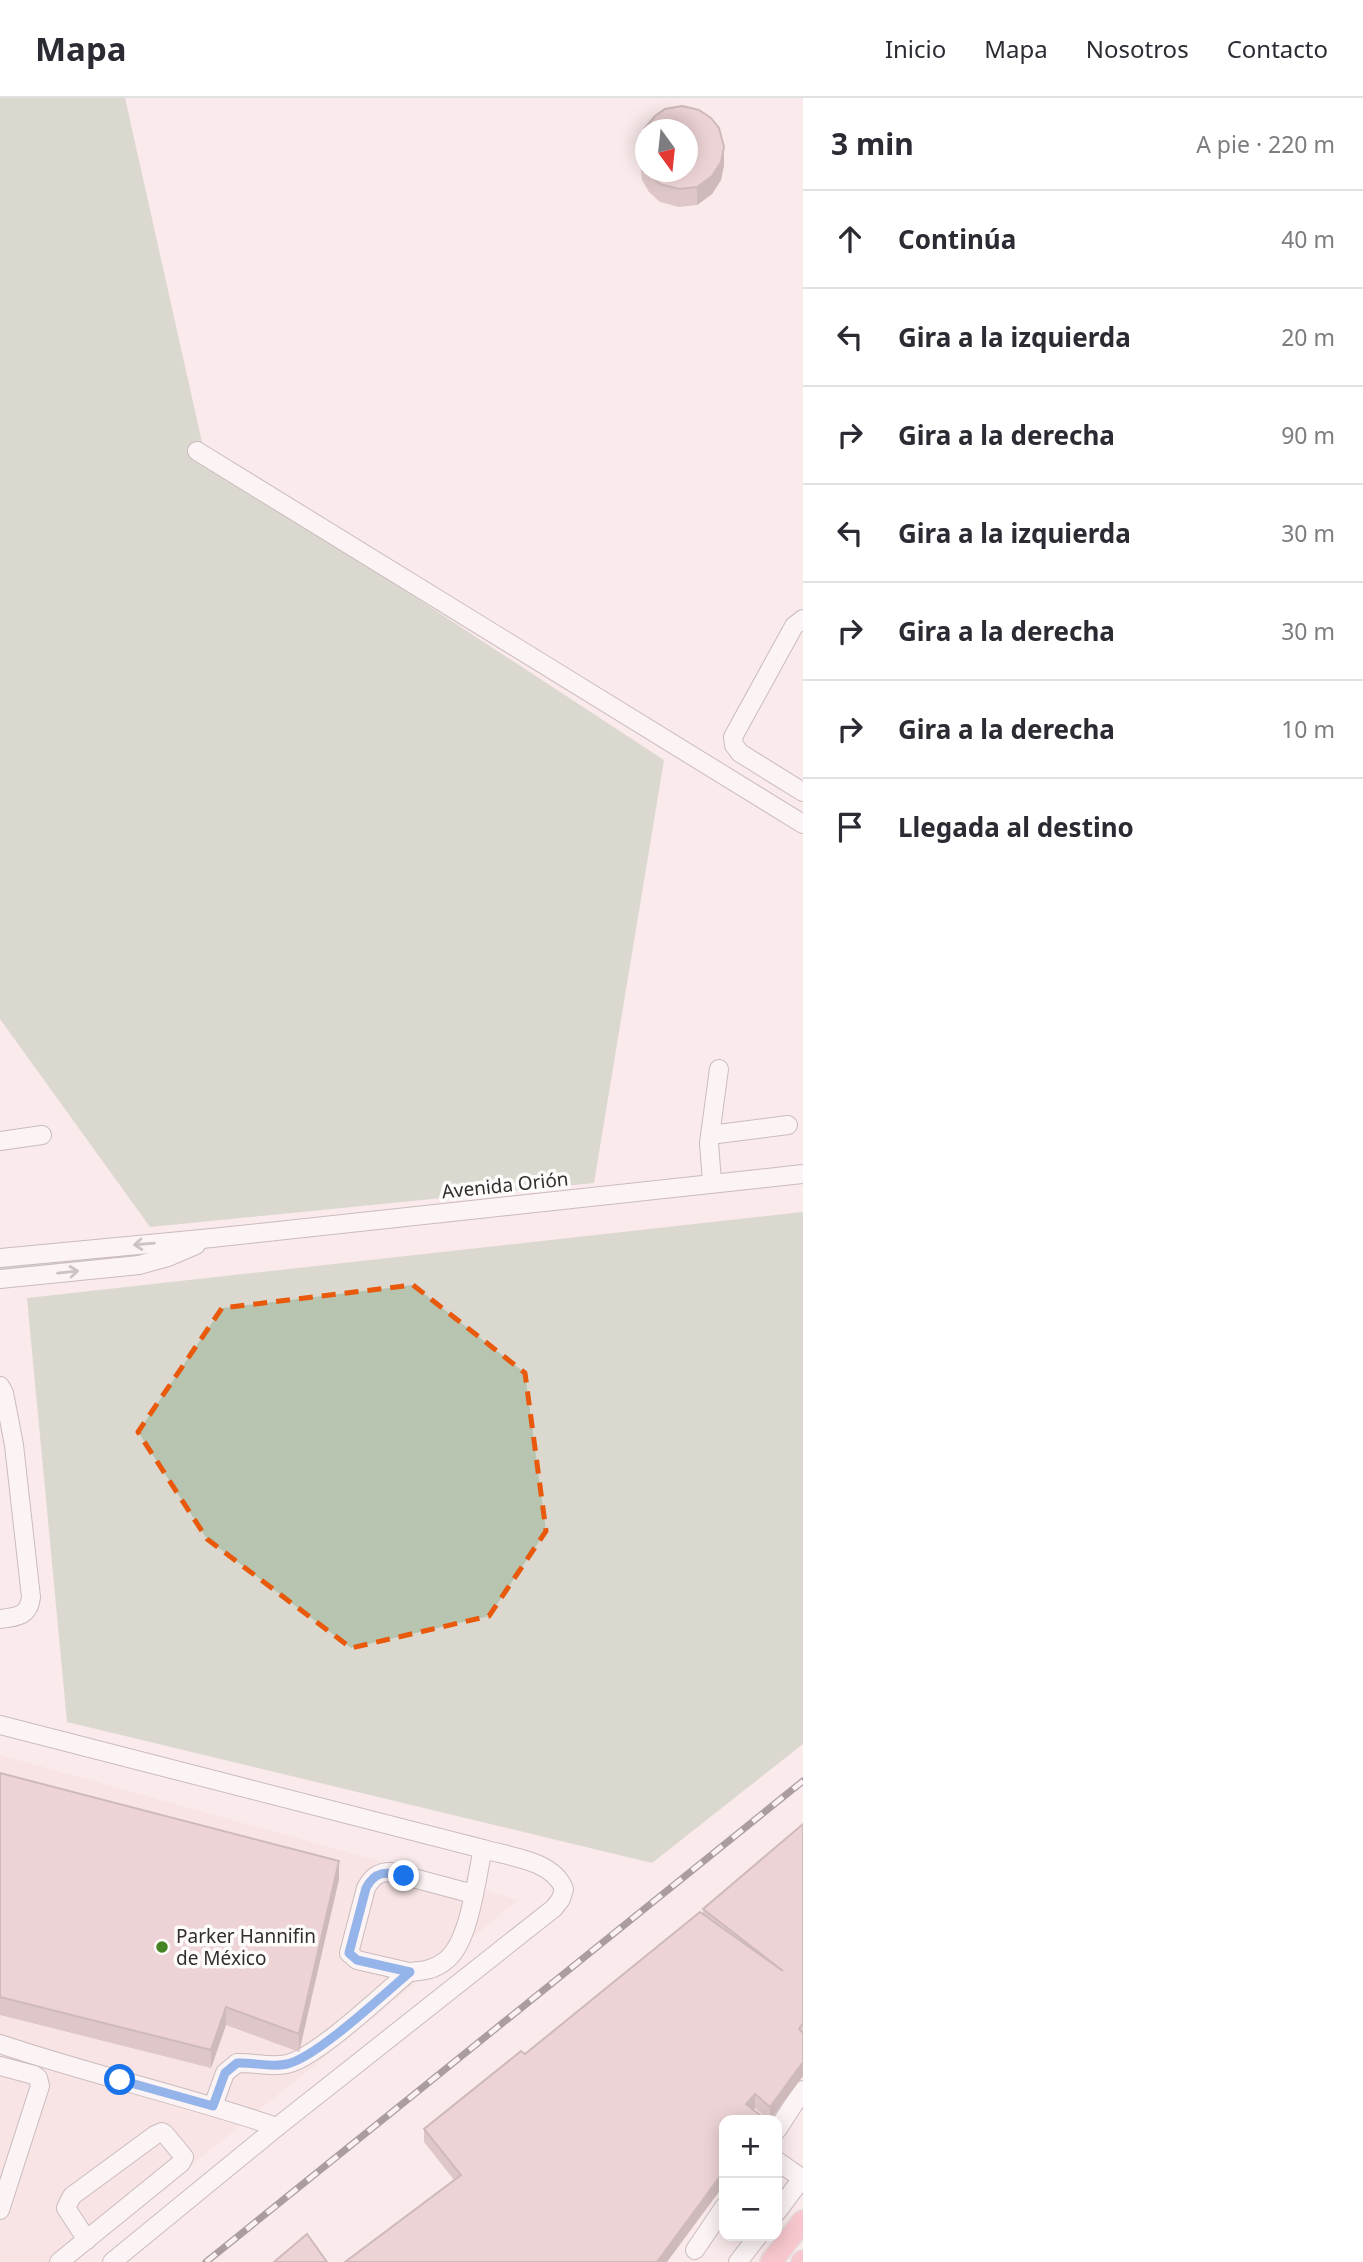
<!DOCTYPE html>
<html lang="es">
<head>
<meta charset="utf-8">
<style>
  body { margin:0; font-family:"Noto Sans",sans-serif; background:#f7f7f7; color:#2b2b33 }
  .controls { position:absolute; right:21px; bottom:21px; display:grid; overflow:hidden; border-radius:14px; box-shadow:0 4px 18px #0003 }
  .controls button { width:63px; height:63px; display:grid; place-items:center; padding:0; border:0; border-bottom:2px solid #e1e1e2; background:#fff; color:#2b2b33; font:35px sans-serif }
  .compass { position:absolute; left:635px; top:21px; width:63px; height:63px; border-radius:50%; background:#fff; box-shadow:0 4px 18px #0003; rotate:165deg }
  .stop { position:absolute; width:21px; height:21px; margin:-16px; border:5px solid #1a73e8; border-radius:50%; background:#fff }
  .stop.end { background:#1a73e8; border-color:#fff; box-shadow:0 2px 7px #0008 }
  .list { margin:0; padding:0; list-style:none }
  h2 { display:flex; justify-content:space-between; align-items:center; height:91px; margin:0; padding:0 28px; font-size:30px }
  h2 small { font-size:23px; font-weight:400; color:#7c7c81 }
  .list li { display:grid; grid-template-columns:46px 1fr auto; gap:21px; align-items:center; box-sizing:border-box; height:98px; padding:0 28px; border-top:2px solid #e1e1e2 }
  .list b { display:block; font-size:26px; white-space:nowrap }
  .list em { font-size:23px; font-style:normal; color:#7c7c81 }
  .icon { flex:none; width:38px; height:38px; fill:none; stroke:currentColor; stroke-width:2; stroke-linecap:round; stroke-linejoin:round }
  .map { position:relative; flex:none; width:803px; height:2164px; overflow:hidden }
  header { display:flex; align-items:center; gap:42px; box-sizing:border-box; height:98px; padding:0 35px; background:#fff; border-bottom:2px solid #e1e1e2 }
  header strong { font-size:33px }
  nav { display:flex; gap:38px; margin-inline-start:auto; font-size:24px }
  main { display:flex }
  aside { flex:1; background:#fff }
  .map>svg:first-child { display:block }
  .built { fill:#f6ddde }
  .green { fill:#b6c4b0 }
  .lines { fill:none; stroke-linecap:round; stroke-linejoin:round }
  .minor-casing { stroke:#928485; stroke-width:20 }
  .major-casing { stroke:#cecdcd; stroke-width:24 }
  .minor { stroke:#fff; stroke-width:18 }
  .major { stroke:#f49da9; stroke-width:21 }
  .rail-casing { stroke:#484142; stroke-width:7 }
  .rail { stroke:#fefbfb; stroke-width:4.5; stroke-dasharray:13; stroke-linecap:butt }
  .wall { fill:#bf9ea0; fill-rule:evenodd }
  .shaded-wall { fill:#9b8182 }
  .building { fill:#deb8ba; stroke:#9b8182; stroke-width:2 }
  .oneway { stroke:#999696 }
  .route { stroke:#1a73e8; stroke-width:9 }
  .marked { fill:none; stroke:#e8590c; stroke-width:5; stroke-dasharray:14 9; stroke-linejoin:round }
  .poi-dot { fill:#468322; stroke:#fefbfb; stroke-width:2.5 }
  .labels { text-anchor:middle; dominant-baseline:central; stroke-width:7; stroke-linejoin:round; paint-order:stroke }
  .street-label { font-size:19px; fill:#332d2e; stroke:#fefbfb }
  .poi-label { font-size:19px; fill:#332d2e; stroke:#fefbfb; text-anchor:start }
</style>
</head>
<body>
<header>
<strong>Mapa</strong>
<nav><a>Inicio</a><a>Mapa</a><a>Nosotros</a><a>Contacto</a></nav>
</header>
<main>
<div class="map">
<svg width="803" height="2164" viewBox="0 0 803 2164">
  <rect width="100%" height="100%" fill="#faeaeb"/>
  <polygon class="built" points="0,1657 518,1802 72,2164 0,2164"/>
  <g class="green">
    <polygon points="0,0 125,0 206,362 664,662 594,1085 150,1129 0,921"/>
    <polygon points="803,1114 803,1646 652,1765 67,1624 27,1200"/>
    <polygon points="148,1150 143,1158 0,1173 0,1164"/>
  </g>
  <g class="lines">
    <defs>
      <g id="minor">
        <polyline points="197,353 803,726"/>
        <polyline points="803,521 794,528 733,639 734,647 740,655 803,694"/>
        <polyline points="710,1037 788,1027"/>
        <polyline points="0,1043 42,1037"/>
        <polyline points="712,1084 709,1045 719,971"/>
        <polyline points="0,1160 212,1140 803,1076"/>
        <polyline points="0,1181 139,1167 168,1159 196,1147"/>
        <path d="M 0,1288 L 4,1295 L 14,1347 L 31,1499 C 29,1518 17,1519 0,1521"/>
        <path d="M 0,1627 L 483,1751 C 510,1759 553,1762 564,1791 L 561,1801 L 554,1810 L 277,2029 L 112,2164"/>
        <path d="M 409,1874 L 357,1862 L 349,1855 L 366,1790 C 372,1779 378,1774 391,1774 L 473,1796"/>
        <path d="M 0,1946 C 92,1977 186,1998 277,2029"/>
        <polyline points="0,1968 34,1977 38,1980 40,1988 0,2112"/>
        <path d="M 213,2008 L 225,1975 L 237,1965 C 254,1964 270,1970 287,1966 C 316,1960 383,1896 409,1874 C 423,1873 434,1872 445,1863 C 470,1845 476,1780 483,1751"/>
        <polyline points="777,2032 803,1992"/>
        <polyline points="777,2063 803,2081"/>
        <polyline points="777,2114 803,2079"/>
        <polyline points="695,2152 724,2109"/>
        <polyline points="59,2164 181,2065 184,2059 165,2036 162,2034 155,2037 72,2098 66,2110 87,2142"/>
        <polyline points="738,2164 758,2138"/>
      </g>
      <g id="major">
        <polyline points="771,2164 803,2123"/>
        <polyline points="802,2164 803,2163"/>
      </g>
    </defs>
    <use href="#minor" class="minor-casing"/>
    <use href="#major" class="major-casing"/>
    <use href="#minor" class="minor"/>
    <use href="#major" class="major"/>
    <defs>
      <polyline id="rail" points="206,2164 803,1683"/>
    </defs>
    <use href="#rail" class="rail-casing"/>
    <use href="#rail" class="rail"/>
  </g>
  <g class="wall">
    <path d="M 682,8 L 699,12 L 711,20 L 719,30 L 724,49 L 724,67 L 721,82 L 712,96 L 697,107 L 679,109 L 660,104 L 649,94 L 642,82 L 640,65 L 640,47 L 645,30 L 655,18 L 665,11 ZM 646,32 L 688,32 L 688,74 L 646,74 Z"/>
    <polygon points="0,1675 339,1781 299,1954 226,1927 211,1970 0,1917"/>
    <polygon points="803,1726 803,1978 771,2022 769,2022 755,2010 753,2012 764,2022 454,2082 424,2044 424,2031 525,1956 703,1816 703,1811"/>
  </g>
  <g class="shaded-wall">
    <polygon points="724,49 724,67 721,82 712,96 697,107 697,89"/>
    <polygon points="339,1763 339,1781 299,1954 299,1936"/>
    <polygon points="226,1909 226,1927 211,1970 211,1952"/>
    <polygon points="803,1964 803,1978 770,2022 770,2009"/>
    <polygon points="755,1996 755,2010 746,2019 746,2006"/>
    <polygon points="724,2073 724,2087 667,2164 657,2164"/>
  </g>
  <g class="building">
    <polygon points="682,8 699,12 711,20 719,30 724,49 721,64 712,78 697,89 679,91 660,86 649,76 648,74 688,74 688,32 646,32 646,69 642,64 640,47 645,30 655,18 665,11"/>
    <polygon points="0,1675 339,1763 299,1936 226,1909 211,1952 0,1899"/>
    <polygon points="803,1726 803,1925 799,1931 803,1935 803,1964 770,2009 755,1996 746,2006 764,2020 762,2022 724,2022 724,2073 657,2164 345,2164 461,2077 424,2031 521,1953 525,1956 700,1814 783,1873 703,1811"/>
    <polygon points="307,2136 327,2164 274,2164"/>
  </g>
  <defs><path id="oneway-shaft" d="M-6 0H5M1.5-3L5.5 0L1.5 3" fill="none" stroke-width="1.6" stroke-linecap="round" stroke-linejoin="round" transform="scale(1.75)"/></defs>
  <g class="oneway">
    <use href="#oneway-shaft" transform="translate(144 1146) rotate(175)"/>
    <use href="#oneway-shaft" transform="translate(68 1174) rotate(-6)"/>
  </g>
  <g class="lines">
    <path class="route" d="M 120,1982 L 213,2008 L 225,1975 L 237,1965 C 254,1964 270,1970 287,1966 C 316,1960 384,1896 410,1874 L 357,1862 L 349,1855 L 366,1790 C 375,1773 386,1773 404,1778"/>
  </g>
  <path d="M0 0H803V2164H0ZM 413,1187 L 525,1275 L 546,1433 L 489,1518 L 351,1550 L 207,1441 L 138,1334 L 222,1210 Z" fill="#faeaeb" fill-opacity=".55" fill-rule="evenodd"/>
  <path class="marked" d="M 413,1187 L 525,1275 L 546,1433 L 489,1518 L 351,1550 L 207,1441 L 138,1334 L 222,1210 Z"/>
  <circle class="poi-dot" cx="162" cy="1849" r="7"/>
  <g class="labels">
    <g class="street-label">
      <text transform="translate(505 1087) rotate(-6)">Avenida Orión</text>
    </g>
    <g class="poi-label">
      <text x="176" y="1838">Parker Hannifin<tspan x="176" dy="22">de México</tspan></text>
    </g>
  </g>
</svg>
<div class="controls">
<button>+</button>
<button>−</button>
</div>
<svg class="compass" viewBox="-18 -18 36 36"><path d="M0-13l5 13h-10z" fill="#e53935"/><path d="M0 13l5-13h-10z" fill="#7c7c81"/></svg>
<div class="stop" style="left:120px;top:1982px"></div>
<div class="stop end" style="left:404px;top:1778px"></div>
</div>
<aside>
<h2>3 min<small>A pie · 220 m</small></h2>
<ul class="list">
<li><svg class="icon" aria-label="ahead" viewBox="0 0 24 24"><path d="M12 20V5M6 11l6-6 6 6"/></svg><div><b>Continúa</b></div><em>40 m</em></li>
<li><svg class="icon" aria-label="left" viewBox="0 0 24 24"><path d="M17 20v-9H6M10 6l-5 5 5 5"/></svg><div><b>Gira a la izquierda</b></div><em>20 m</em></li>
<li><svg class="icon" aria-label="right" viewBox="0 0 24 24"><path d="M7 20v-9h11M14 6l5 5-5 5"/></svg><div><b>Gira a la derecha</b></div><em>90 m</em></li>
<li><svg class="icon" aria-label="left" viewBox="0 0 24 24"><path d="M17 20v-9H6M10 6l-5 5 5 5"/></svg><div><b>Gira a la izquierda</b></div><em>30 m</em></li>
<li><svg class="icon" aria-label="right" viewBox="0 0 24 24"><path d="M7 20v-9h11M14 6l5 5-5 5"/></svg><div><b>Gira a la derecha</b></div><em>30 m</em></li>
<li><svg class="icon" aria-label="right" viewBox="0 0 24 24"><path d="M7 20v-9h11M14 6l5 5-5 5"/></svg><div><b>Gira a la derecha</b></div><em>10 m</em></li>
<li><svg class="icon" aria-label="arrive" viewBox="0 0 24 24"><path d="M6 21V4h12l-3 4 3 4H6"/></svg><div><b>Llegada al destino</b></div></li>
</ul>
</aside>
</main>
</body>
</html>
